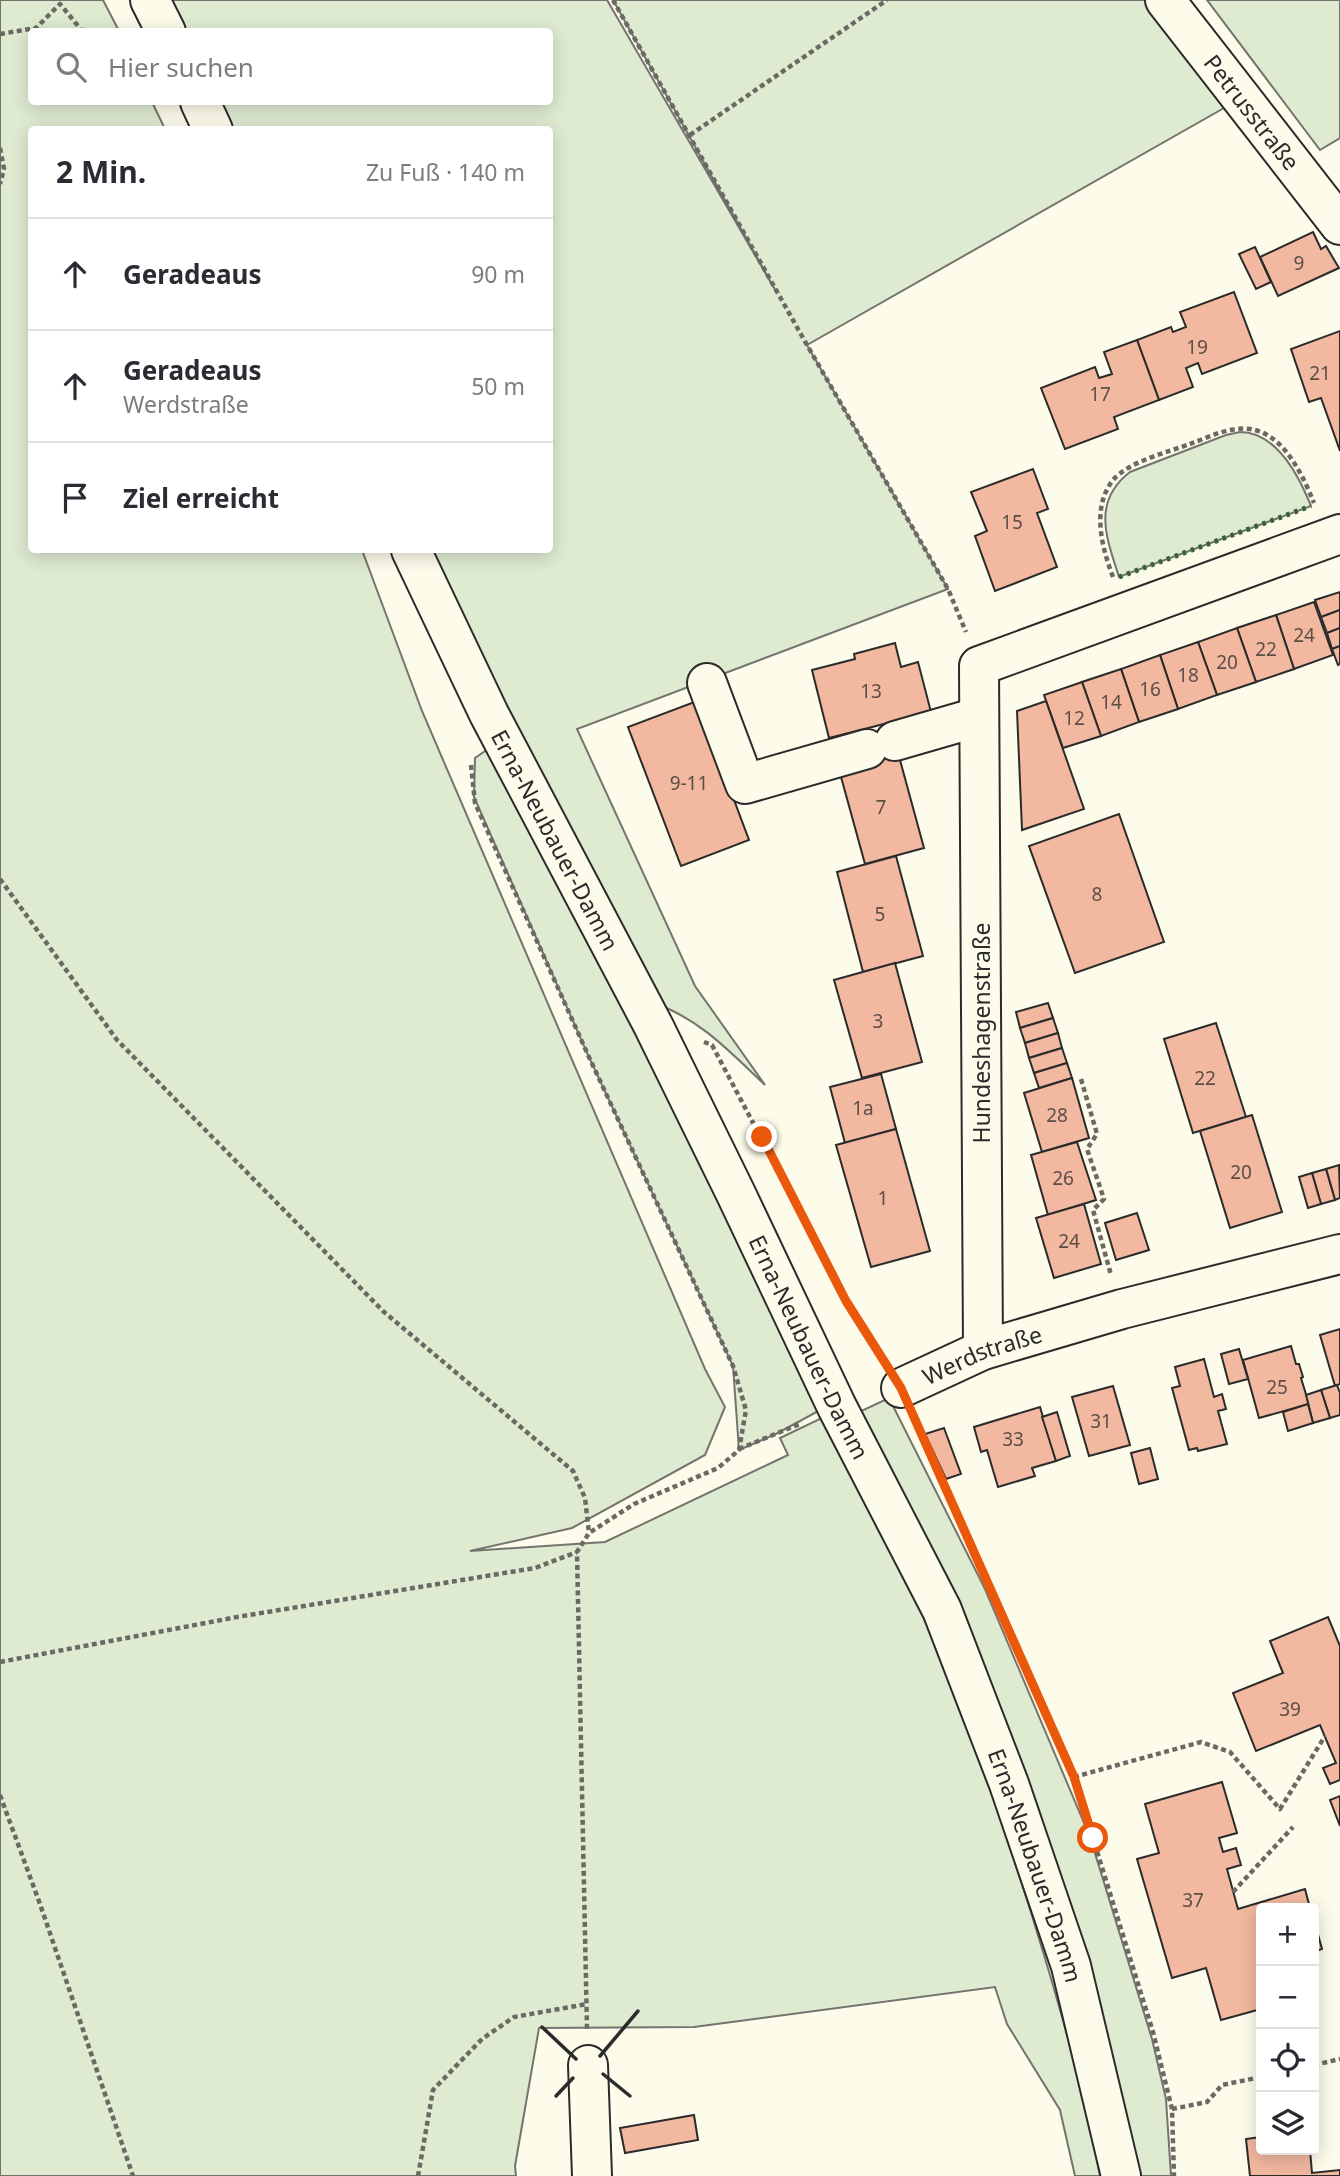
<!DOCTYPE html>
<html lang="de">
<head>
<meta charset="utf-8">
<style>
  body { margin:0; font-family:"Noto Sans",sans-serif; background:#f7f7f7; color:#2b2b33 }
  .controls { position:absolute; right:21px; bottom:21px; display:grid; overflow:hidden; border-radius:7px; box-shadow:0 4px 18px #0003 }
  .controls button { width:63px; height:63px; display:grid; place-items:center; padding:0; border:0; border-bottom:2px solid #e1e1e2; background:#fff; color:#2b2b33; font:35px sans-serif }
  .stop { position:absolute; width:21px; height:21px; margin:-16px; border:5px solid #ea580c; border-radius:50%; background:#fff }
  .stop.end { background:#ea580c; border-color:#fff; box-shadow:0 2px 7px #0008 }
  .list { margin:0; padding:0; list-style:none }
  h2 { display:flex; justify-content:space-between; align-items:center; height:91px; margin:0; padding:0 28px; font-size:30px }
  h2 small { font-size:23px; font-weight:400; color:#7c7c81 }
  .list li { display:grid; grid-template-columns:46px 1fr auto; gap:21px; align-items:center; box-sizing:border-box; height:112px; padding:0 28px; border-top:2px solid #e1e1e2 }
  .list b { display:block; font-size:26px; white-space:nowrap }
  .list p { margin:0; font-size:23px; white-space:nowrap; color:#7c7c81 }
  .list em { font-size:23px; font-style:normal; color:#7c7c81 }
  .icon { flex:none; width:38px; height:38px; fill:none; stroke:currentColor; stroke-width:2; stroke-linecap:round; stroke-linejoin:round }
  .map { position:relative; flex:none; width:1340px; height:2176px; overflow:hidden }
  .search { position:absolute; background:#fff; box-shadow:0 4px 18px #0003; left:28px; top:28px; width:525px; height:77px; display:flex; align-items:center; gap:18px; box-sizing:border-box; padding:0 24px; border-radius:7px; color:#7c7c81; font-size:26px }
  .panel { position:absolute; background:#fff; box-shadow:0 4px 18px #0003; left:28px; top:126px; width:525px; height:427px; border-radius:7px }
  .map>svg:first-child { display:block }
  .green { fill:#deebd1; stroke:#74746e; stroke-width:2 }
  .building { fill:#f2b8a0; stroke:#2b2b2b; stroke-width:2 }
  .lines { fill:none; stroke-linecap:round; stroke-linejoin:round }
  .minor-casing { stroke:#2b2b2b; stroke-width:42 }
  .path { stroke:#6a6964; stroke-width:4.5; stroke-dasharray:5 3.5; stroke-linecap:butt }
  .minor { stroke:#fdfbea; stroke-width:38 }
  .hedge { stroke:#34623c; stroke-width:5; stroke-dasharray:3.5 5; stroke-linecap:butt }
  .wall { stroke:#2b2b2b; stroke-width:3.5 }
  .route { stroke:#ea580c; stroke-width:9 }
  .labels { text-anchor:middle; dominant-baseline:central; stroke-width:5; stroke-linejoin:round; paint-order:stroke }
  .number-label { font-size:19px; fill:#5d4e48 }
  .street-label { font-size:23px; fill:#2b2b2b; stroke:#fdfbea }
</style>
</head>
<body>
<div class="map">
<svg width="1340" height="2176" viewBox="0 0 1340 2176">
  <rect width="100%" height="100%" fill="#fdfbea"/>
  <g class="green">
    <path d="M 0,0 L 103,0 L 119,31 L 32,32 L 32,102 L 152,102 L 165,129 L 32,130 L 32,550 L 362,550 L 422,711 L 705,1369 L 725,1407 L 705,1455 L 572,1528 L 470,1551 L 605,1542 L 788,1455 L 780,1438 L 828,1415 C 853,1468 879,1520 904,1573 C 960,1697 1005,1825 1044,1955 C 1066,2028 1086,2101 1100,2176 L 1075,2176 L 1060,2110 L 1007,2024 L 995,1987 L 694,2027 L 539,2028 L 515,2166 L 516,2176 L 0,2176 Z"/>
    <path d="M 157,0 L 607,0 L 777,293 L 613,0 L 1151,0 L 1231,104 L 807,345 L 948,589 L 577,729 L 695,986 L 765,1085 C 730,1052 700,1019 654,1003 L 428,550 L 550,550 L 550,130 L 220,129 L 207,102 L 550,102 L 550,32 L 172,31 Z"/>
    <polygon points="1207,0 1340,0 1340,138 1320,150"/>
    <path d="M 1240,432 C 1277,432 1299,476 1311,506 L 1119,577 C 1107,539 1091,502 1130,472 L 1226,435 Z"/>
    <polygon points="491,747 554,866 822,1409 778,1433 739,1450 733,1366 588,1055 474,797 475,758"/>
    <polygon points="889,1398 985,1589 1090,1837 1152,2039 1166,2099 1171,2176 1129,2176 857,1413"/>
  </g>
  <g class="building">
    <polygon points="1313,232 1321,249 1326,246 1339,268 1278,296 1260,257"/>
    <polygon points="1255,247 1271,282 1256,289 1239,254"/>
    <polygon points="1234,292 1257,353 1202,374 1198,363 1186,368 1193,387 1159,400 1137,340 1171,327 1173,332 1186,327 1180,312"/>
    <polygon points="1340,331 1340,451 1321,398 1309,402 1291,349"/>
    <polygon points="1137,340 1159,400 1114,417 1118,429 1065,449 1041,388 1095,367 1099,378 1112,374 1104,352"/>
    <polygon points="1033,469 1048,509 1037,513 1057,567 995,591 975,536 987,531 971,492"/>
    <polygon points="1340,592 1340,610 1321,617 1315,600"/>
    <polygon points="1314,602 1333,655 1294,669 1276,615"/>
    <polygon points="1340,610 1340,628 1327,633 1321,617"/>
    <polygon points="1276,615 1294,669 1256,682 1237,628"/>
    <polygon points="1237,628 1256,682 1217,695 1198,642"/>
    <polygon points="1340,628 1340,646 1332,649 1327,633"/>
    <polygon points="1198,642 1217,695 1178,709 1160,655"/>
    <polygon points="895,643 901,667 918,662 931,712 829,738 812,670 855,659 854,654"/>
    <polygon points="1340,646 1340,664 1338,665 1332,649"/>
    <polygon points="1160,655 1178,709 1139,722 1121,669"/>
    <polygon points="1121,669 1139,722 1101,736 1082,682"/>
    <polygon points="1082,682 1101,736 1063,748 1044,695"/>
    <polygon points="697,701 749,840 681,866 628,727"/>
    <polygon points="1046,701 1084,809 1022,830 1017,711"/>
    <polygon points="897,749 924,848 865,864 838,766"/>
    <polygon points="1119,814 1164,942 1075,973 1029,846"/>
    <polygon points="896,856 923,956 863,972 837,872"/>
    <polygon points="895,963 922,1062 862,1078 834,980"/>
    <polygon points="1048,1003 1053,1018 1020,1028 1016,1012"/>
    <polygon points="1053,1018 1058,1033 1025,1043 1020,1028"/>
    <polygon points="1216,1023 1246,1117 1193,1133 1164,1039"/>
    <polygon points="1058,1033 1062,1048 1029,1058 1025,1043"/>
    <polygon points="1062,1048 1067,1063 1034,1073 1029,1058"/>
    <polygon points="1067,1063 1072,1078 1039,1088 1034,1073"/>
    <polygon points="881,1074 896,1129 845,1143 830,1087"/>
    <polygon points="1072,1078 1089,1138 1042,1152 1024,1093"/>
    <polygon points="1252,1115 1282,1212 1230,1228 1200,1131"/>
    <polygon points="896,1129 930,1251 871,1267 836,1145"/>
    <polygon points="1077,1142 1096,1200 1048,1215 1031,1155"/>
    <polygon points="1339,1165 1340,1198 1335,1200 1326,1169"/>
    <polygon points="1326,1169 1335,1200 1321,1204 1312,1173"/>
    <polygon points="1312,1173 1321,1204 1308,1208 1299,1177"/>
    <polygon points="1084,1204 1101,1264 1054,1278 1036,1218"/>
    <polygon points="1137,1213 1149,1250 1116,1260 1105,1223"/>
    <polygon points="1340,1329 1340,1384 1335,1386 1320,1335"/>
    <polygon points="1291,1346 1296,1364 1299,1364 1303,1377 1301,1378 1309,1404 1259,1418 1243,1360"/>
    <polygon points="1239,1349 1248,1379 1229,1384 1221,1354"/>
    <polygon points="1204,1359 1214,1397 1222,1394 1226,1409 1218,1411 1227,1444 1198,1451 1197,1448 1189,1450 1172,1388 1180,1386 1175,1367"/>
    <polygon points="1337,1385 1340,1393 1340,1415 1330,1418 1321,1390"/>
    <polygon points="1113,1386 1130,1445 1089,1456 1072,1397"/>
    <polygon points="1321,1390 1330,1418 1313,1423 1306,1395"/>
    <polygon points="1308,1404 1313,1423 1288,1431 1283,1412"/>
    <polygon points="1040,1407 1056,1461 1032,1468 1035,1476 998,1487 987,1450 981,1452 974,1427"/>
    <polygon points="1057,1412 1070,1456 1056,1461 1042,1417"/>
    <polygon points="944,1428 961,1474 946,1479 925,1434"/>
    <polygon points="1150,1448 1158,1479 1139,1484 1131,1453"/>
    <polygon points="1328,1617 1340,1646 1340,1780 1330,1784 1323,1768 1336,1763 1320,1725 1256,1751 1233,1693 1283,1673 1270,1641"/>
    <polygon points="1222,1782 1237,1833 1219,1838 1223,1852 1236,1848 1241,1865 1227,1869 1238,1909 1305,1889 1310,1908 1261,1908 1261,2009 1221,2020 1206,1968 1172,1978 1137,1859 1159,1853 1145,1804"/>
    <polygon points="1340,1796 1340,1826 1330,1800"/>
    <polygon points="1314,1920 1322,1949 1314,1952"/>
    <polygon points="694,2115 698,2140 625,2153 620,2128"/>
    <polygon points="1261,2137 1261,2150 1310,2150 1312,2173 1340,2170 1340,2176 1250,2176 1246,2139"/>
  </g>
  <g class="lines">
    <defs>
      <g id="minor">
        <polyline points="150,0 166,32"/>
        <path id="s1" d="M 1165,0 L 1340,225"/>
        <polyline points="200,102 213,130"/>
        <path id="s2" d="M 411,550 L 489,714 L 653,1025 L 736,1194 L 837,1407 L 942,1610 L 1009,1784 L 1071,1966 L 1121,2176"/>
        <polyline points="707,683 745,784 867,749"/>
        <polyline points="895,741 978,717"/>
        <polyline points="983,1350 979,666 1340,534"/>
        <path id="s3" d="M 901,1388 L 983,1350 L 1122,1309 L 1340,1254"/>
        <polyline points="588,2065 592,2176"/>
      </g>
    </defs>
    <use href="#minor" class="minor-casing"/>
    <g class="path">
      <polyline points="613,0 807,345 948,589 966,632"/>
      <polyline points="0,34 36,28 60,4 83,32"/>
      <polyline points="690,135 887,0"/>
      <polyline points="0,148 4,169 0,184"/>
      <path d="M 1113,577 C 1102,548 1091,508 1113,480 C 1128,462 1168,452 1190,444 C 1212,436 1237,422 1261,432 C 1287,442 1304,478 1314,503"/>
      <polyline points="471,765 475,803 588,1055 733,1366 746,1410 739,1450 718,1468 634,1504 589,1533 577,1552 587,2029"/>
      <polyline points="0,879 117,1040 384,1312 573,1471 585,1498 589,1533"/>
      <polyline points="704,1042 712,1045 847,1301 883,1358"/>
      <polyline points="1081,1079 1097,1134 1087,1149 1104,1199 1093,1210 1111,1275"/>
      <polyline points="916,1421 1074,1777 1153,2032 1172,2109 1174,2176"/>
      <polyline points="739,1449 802,1423"/>
      <polyline points="0,1662 237,1617 535,1568 577,1552"/>
      <polyline points="1074,1777 1201,1742 1230,1752 1280,1809 1325,1736"/>
      <polyline points="0,1795 40,1904 133,2176"/>
      <polyline points="1233,1892 1293,1827"/>
      <polyline points="1314,2065 1340,2059"/>
      <polyline points="1172,2109 1207,2102 1222,2085 1261,2077"/>
      <polyline points="418,2176 433,2090 482,2039 514,2017 587,2004"/>
    </g>
    <use href="#minor" class="minor"/>
    <polyline class="hedge" points="1119,577 1311,506"/>
    <g class="wall">
      <polyline points="542,2027 576,2059"/>
      <polyline points="600,2056 638,2011"/>
      <polyline points="603,2074 630,2096"/>
      <polyline points="556,2096 573,2078"/>
    </g>
  </g>
  <g class="lines">
    <polyline class="route" points="762,1137 846,1301 901,1388 1074,1777 1093,1838"/>
  </g>
  <g class="labels">
    <g class="number-label">
      <text x="1299" y="263">9</text>
      <text x="1197" y="347">19</text>
      <text x="1320" y="373">21</text>
      <text x="1100" y="394">17</text>
      <text x="1012" y="522">15</text>
      <text x="1304" y="635">24</text>
      <text x="1266" y="649">22</text>
      <text x="1227" y="662">20</text>
      <text x="1188" y="675">18</text>
      <text x="1150" y="689">16</text>
      <text x="871" y="691">13</text>
      <text x="1111" y="702">14</text>
      <text x="1074" y="718">12</text>
      <text x="689" y="783">9-11</text>
      <text x="881" y="807">7</text>
      <text x="1097" y="894">8</text>
      <text x="880" y="914">5</text>
      <text x="878" y="1021">3</text>
      <text x="1205" y="1078">22</text>
      <text x="863" y="1108">1a</text>
      <text x="1057" y="1115">28</text>
      <text x="1241" y="1172">20</text>
      <text x="1063" y="1178">26</text>
      <text x="883" y="1198">1</text>
      <text x="1069" y="1241">24</text>
      <text x="1277" y="1387">25</text>
      <text x="1101" y="1421">31</text>
      <text x="1013" y="1439">33</text>
      <text x="1290" y="1709">39</text>
      <text x="1193" y="1900">37</text>
    </g>
    <g class="street-label">
      <text stroke="none"><textPath href="#s1" startOffset="142">Petrusstraße</textPath></text>
      <text stroke="none"><textPath href="#s2" startOffset="324">Erna-Neubauer-Damm</textPath></text>
      <text transform="translate(981 1033) rotate(-90)">Hundeshagenstraße</text>
      <text stroke="none"><textPath href="#s2" startOffset="891">Erna-Neubauer-Damm</textPath></text>
      <text stroke="none"><textPath href="#s3" startOffset="88">Werdstraße</textPath></text>
      <text stroke="none"><textPath href="#s2" startOffset="1458">Erna-Neubauer-Damm</textPath></text>
    </g>
  </g>
</svg>
<div class="controls">
<button>+</button>
<button>−</button>
<button><svg class="icon" aria-label="locate" viewBox="0 0 24 24"><circle cx="12" cy="12" r="6"/><path d="M12 2v4M12 18v4M2 12h4M18 12h4"/></svg></button>
<button><svg class="icon" aria-label="layers" viewBox="0 0 24 24"><path d="M12 4l9 5-9 5-9-5zM3 14l9 5 9-5"/></svg></button>
</div>
<div class="stop" style="left:1093px;top:1838px"></div>
<div class="stop end" style="left:762px;top:1137px"></div>
<div class="search"><svg class="icon" aria-label="search" viewBox="0 0 24 24"><circle cx="10" cy="10" r="6"/><path d="M15 15l6 6"/></svg>Hier suchen</div>
<section class="panel">
<h2>2 Min.<small>Zu Fuß · 140 m</small></h2>
<ul class="list">
<li><svg class="icon" aria-label="ahead" viewBox="0 0 24 24"><path d="M12 20V5M6 11l6-6 6 6"/></svg><div><b>Geradeaus</b></div><em>90 m</em></li>
<li><svg class="icon" aria-label="ahead" viewBox="0 0 24 24"><path d="M12 20V5M6 11l6-6 6 6"/></svg><div><b>Geradeaus</b><p>Werdstraße</p></div><em>50 m</em></li>
<li><svg class="icon" aria-label="arrive" viewBox="0 0 24 24"><path d="M6 21V4h12l-3 4 3 4H6"/></svg><div><b>Ziel erreicht</b></div></li>
</ul>
</section>
</div>
</body>
</html>
